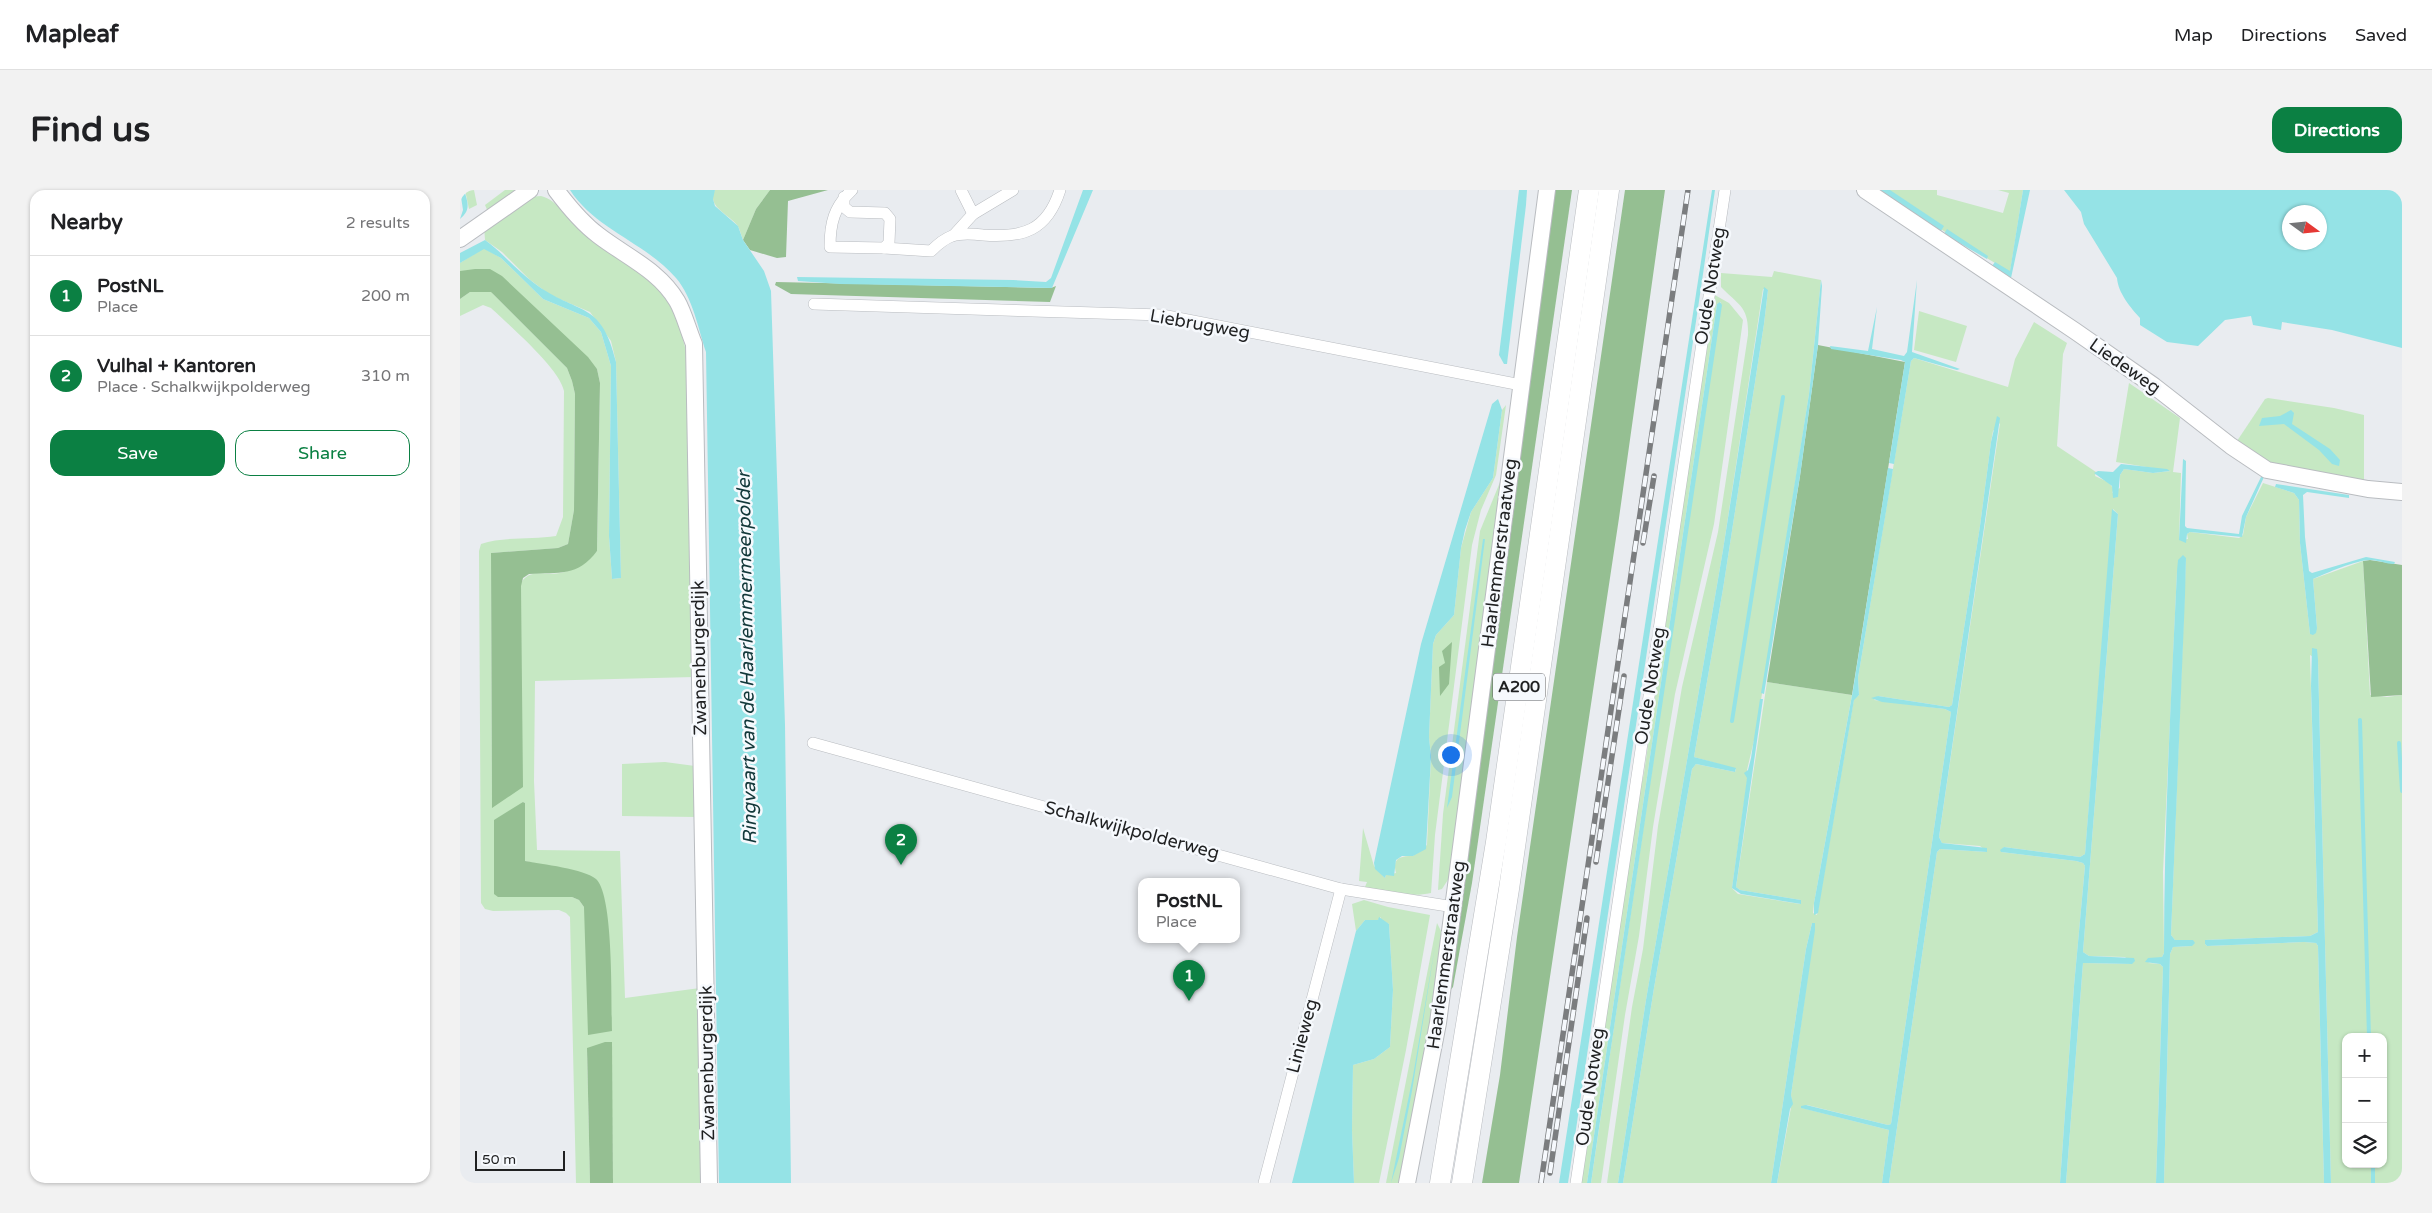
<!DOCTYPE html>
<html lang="en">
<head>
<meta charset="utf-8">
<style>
  body { margin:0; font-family:"Varela Round",sans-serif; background:#f2f2f2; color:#202124 }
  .controls { position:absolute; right:15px; bottom:15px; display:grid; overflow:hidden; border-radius:10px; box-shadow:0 1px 4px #0004 }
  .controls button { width:45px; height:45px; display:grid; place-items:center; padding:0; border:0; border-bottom:1px solid #e0e0e0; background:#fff; color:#202124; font:25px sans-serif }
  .compass { position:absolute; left:1822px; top:15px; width:45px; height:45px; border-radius:50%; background:#fff; box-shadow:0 1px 4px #0004; rotate:105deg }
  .scale { position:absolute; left:15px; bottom:12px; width:90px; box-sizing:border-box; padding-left:5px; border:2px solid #1f2021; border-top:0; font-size:14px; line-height:18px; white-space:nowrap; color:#1f2021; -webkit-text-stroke:4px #f6f9fd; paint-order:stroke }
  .you { position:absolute; left:990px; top:564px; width:18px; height:18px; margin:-12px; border:4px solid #fff; border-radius:50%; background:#1a73e8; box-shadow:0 0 0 8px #1a73e833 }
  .badge { display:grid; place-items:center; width:32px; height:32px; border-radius:50%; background:#0b8043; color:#fff; font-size:16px; font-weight:700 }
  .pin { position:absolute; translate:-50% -41px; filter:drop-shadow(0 1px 2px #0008) }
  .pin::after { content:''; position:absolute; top:26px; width:18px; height:15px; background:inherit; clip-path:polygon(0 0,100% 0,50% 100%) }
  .popup { position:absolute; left:678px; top:688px; width:102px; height:65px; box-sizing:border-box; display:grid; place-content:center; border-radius:10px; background:#fff; filter:drop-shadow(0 1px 4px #0005); font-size:16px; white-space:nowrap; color:#757577 }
  .popup b { font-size:19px; color:#202124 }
  .popup::after { content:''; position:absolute; left:50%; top:100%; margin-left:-10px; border:10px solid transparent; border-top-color:#fff }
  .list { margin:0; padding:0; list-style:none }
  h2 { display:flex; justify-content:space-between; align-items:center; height:65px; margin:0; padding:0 20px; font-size:21px }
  h2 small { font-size:16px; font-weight:400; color:#757577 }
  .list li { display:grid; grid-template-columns:32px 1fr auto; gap:15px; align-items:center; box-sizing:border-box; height:80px; padding:0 20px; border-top:1px solid #e0e0e0 }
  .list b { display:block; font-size:19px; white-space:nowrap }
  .list p { margin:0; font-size:16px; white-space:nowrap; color:#757577 }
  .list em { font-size:16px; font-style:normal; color:#757577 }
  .actions { display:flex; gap:10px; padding:15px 20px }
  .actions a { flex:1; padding:11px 0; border:1px solid #0b8043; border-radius:15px; text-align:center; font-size:18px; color:#0b8043 }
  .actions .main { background:#0b8043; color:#fff }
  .icon { flex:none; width:28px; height:28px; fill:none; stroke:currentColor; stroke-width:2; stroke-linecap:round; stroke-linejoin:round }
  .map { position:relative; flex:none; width:1942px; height:993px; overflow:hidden; border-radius:15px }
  header { display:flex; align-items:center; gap:30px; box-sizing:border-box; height:70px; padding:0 25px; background:#fff; border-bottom:1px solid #e0e0e0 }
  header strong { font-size:24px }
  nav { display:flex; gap:28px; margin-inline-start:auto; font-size:18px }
  .intro { display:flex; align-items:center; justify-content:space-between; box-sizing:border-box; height:120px; padding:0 30px }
  h1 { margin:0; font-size:35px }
  .button { padding:12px 22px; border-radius:15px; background:#0b8043; color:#fff; font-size:18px; font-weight:700 }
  main { display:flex; gap:30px; padding:0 30px }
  aside { flex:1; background:#fff; border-radius:15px; box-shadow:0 1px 4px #0004 }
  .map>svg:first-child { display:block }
  .green { fill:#c6e8c3; fill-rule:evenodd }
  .forest { fill:#95bf92 }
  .water { fill:#95e3e6; fill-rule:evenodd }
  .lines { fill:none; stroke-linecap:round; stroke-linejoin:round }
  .stream { stroke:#95e3e6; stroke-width:4 }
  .street-casing { stroke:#b9bcc0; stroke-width:12 }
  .secondary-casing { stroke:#b9bcc0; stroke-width:18 }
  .highway-casing { stroke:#b9bcc0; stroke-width:21 }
  .street { stroke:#fff; stroke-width:11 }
  .secondary { stroke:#fff; stroke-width:16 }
  .highway { stroke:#fff; stroke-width:20 }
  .rail-casing { stroke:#7b7d7f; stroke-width:5.5 }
  .rail { stroke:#f6f9fd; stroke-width:4; stroke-dasharray:11; stroke-linecap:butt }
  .labels { text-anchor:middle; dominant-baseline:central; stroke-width:5; stroke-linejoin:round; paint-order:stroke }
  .shield { fill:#f6f9fd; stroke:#606163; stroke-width:1 }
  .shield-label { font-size:16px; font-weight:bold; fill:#1f2021 }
  .street-label { font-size:18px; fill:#1f2021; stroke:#f6f9fd }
  .water-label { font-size:19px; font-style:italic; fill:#12383a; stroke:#f6f9fd }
</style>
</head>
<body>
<header>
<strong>Mapleaf</strong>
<nav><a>Map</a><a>Directions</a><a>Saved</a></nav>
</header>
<div class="intro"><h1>Find us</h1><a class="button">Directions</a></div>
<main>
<aside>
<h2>Nearby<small>2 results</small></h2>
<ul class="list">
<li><span class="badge">1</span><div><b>PostNL</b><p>Place</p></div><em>200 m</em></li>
<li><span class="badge">2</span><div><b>Vulhal + Kantoren</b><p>Place · Schalkwijkpolderweg</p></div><em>310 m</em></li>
</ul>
<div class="actions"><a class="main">Save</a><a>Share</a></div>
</aside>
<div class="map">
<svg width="1942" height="993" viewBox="0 0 1942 993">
  <rect width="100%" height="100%" fill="#e9ecf0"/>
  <g class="green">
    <polygon points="5,0 14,0 17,15 9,19"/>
    <polygon points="45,0 60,0 28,22 25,15"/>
    <path d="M 255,0 L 310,0 L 296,19 L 283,50 C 281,45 280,39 277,35 C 268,24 246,16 255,0 Z"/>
    <polygon points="1423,0 1477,0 1477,5 1543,23 1549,3 1538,0 1563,0 1550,82 1500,52"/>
    <path d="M 81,6 C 98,10 109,31 124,42 C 189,90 216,94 230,182 L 234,487 L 75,491 L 74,591 L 77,660 L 160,661 L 165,808 L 240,798 L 243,993 L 153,993 L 151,852 L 127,859 L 130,993 L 116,993 L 110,727 L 106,723 L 99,720 L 33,721 L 25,719 L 21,713 L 19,361 L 21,354 C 44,346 72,350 96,346 L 103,327 L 104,201 C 100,179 49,135 31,118 L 23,115 L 0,126 L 0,109 L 10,102 L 31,102 L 107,178 L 112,191 L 115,204 L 114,320 L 108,354 L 98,358 L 31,363 L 32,618 L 60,396 C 68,374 90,389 107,381 C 117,377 128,368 137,361 L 140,193 L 137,179 L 2,81 L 0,81 L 0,73 L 24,58 L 41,68 L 83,109 L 129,128 L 141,142 L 151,176 L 149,346 L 152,389 L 161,388 L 156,172 L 151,151 L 130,122 L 90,105 L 69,89 L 42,62 L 25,50 L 24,36 L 69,7 ZM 63,612 L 65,613 L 65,671 L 127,685 L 136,690 L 142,701 L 124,717 L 119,710 L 112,707 L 34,704 Z"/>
    <path d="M 1314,81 L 1361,90 L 1349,204 L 1296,542 L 1287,580 L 1287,592 L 1272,698 L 1278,704 L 1340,714 L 1341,710 L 1280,700 L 1276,697 L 1307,492 L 1392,505 L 1354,713 L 1353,723 L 1357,725 L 1394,509 L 1399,505 L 1398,488 L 1451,171 L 1454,168 L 1548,197 L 1555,169 L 1574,132 L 1607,153 L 1603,164 L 1597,256 L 1636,282 L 1635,286 L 1648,292 L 1654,299 L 1652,303 L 1660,298 L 1660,285 L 1664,279 L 1693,283 L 1711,281 L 1656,272 L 1669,193 L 1720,228 L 1713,282 L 1721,283 L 1719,350 L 1728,349 L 1727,344 L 1730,342 L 1779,348 L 1783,345 L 1786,327 L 1803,293 L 1834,303 L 1839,310 L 1840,353 L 1850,444 L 1857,438 L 1853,389 L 1903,371 L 1910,505 L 1927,507 L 1942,505 L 1942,993 L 1871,993 L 1858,470 L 1850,465 L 1858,742 L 1850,746 L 1745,750 L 1745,754 L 1747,756 L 1844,752 L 1856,753 L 1858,756 L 1864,993 L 1704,993 L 1710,764 L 1713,757 L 1732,756 L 1733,750 L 1715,750 L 1711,745 L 1726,368 L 1717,381 L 1703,682 L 1704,763 L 1702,767 L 1688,773 L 1700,774 L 1703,777 L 1696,993 L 1606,993 L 1623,773 L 1672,774 L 1665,767 L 1629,766 L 1623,762 L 1658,324 L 1653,319 L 1625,664 L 1620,667 L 1544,657 L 1541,662 L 1616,671 L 1623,673 L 1625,676 L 1614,796 L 1600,993 L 1429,993 L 1477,662 L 1480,659 L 1527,662 L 1520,656 L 1482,653 L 1479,647 L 1540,233 L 1533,241 L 1531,252 L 1520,336 L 1492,515 L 1489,517 L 1418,506 L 1414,510 L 1485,519 L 1491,522 L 1431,934 L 1428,935 L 1347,915 L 1342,918 L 1429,940 L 1422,993 L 1317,993 L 1332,912 L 1331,905 L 1355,734 L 1352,733 L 1346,759 L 1311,993 L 1163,993 L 1194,798 L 1232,579 L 1236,574 L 1275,582 L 1276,579 L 1234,567 L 1263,399 L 1304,134 L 1308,100 L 1303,99 L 1263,360 L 1186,810 L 1158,993 L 1147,993 L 1172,817 L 1183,759 L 1198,636 L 1222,497 L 1258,342 L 1288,145 C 1289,116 1278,115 1261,97 L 1261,83 L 1312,87 ZM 1886,847 L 1923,847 L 1923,974 L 1886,974 Z"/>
    <polygon points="1253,104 1269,113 1283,130 1254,334 1215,504 1193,637 1179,746 1165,825 1141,993 1131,993 1261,112 1257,114 1127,993 1120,993 1174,626 1184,583"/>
    <polygon points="1459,121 1507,136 1496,172 1454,160"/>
    <polygon points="1808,208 1874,218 1904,225 1904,291 1803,271 1775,254 1805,209"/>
    <path d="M 1046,215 L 1036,285 L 1021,320 L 1012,355 L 975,645 L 971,703 C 949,708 926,701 905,697 L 907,692 L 899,691 L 903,638 L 914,676 L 925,688 L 926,685 L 936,683 C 932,668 940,666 953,666 L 967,655 L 971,567 L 969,547 L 973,454 L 976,445 L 994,425 L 1001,358 L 1011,322 L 1033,288 L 1042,220 Z"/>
    <polygon points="1045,280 991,685 982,699 978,700 983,624 1020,341"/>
    <polygon points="205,572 235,576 236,627 162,626 162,574"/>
    <polygon points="904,710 928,717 970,725 946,860 919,993 894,993 892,940 893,875 914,869 930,857 933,800 929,734 921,730 921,727 918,730 905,730 896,741 892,714"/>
    <polygon points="977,733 982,743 979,778 960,897 941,993 926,993"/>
  </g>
  <g class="forest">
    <polygon points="310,0 368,0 328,11 326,67 317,68 290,60 283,50 296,19"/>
    <polygon points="1093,0 1112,0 1012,693 993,797 989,802"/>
    <polygon points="1165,0 1205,0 1159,328 1059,993 1022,993 1040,885 1057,747"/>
    <path d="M 15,79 L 30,79 L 42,86 L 128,167 L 137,179 L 140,193 L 137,361 C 118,387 99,382 69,384 L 63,388 L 61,396 L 63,597 L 32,618 L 31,363 L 98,358 L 108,354 L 114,320 L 115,204 L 112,191 L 107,178 L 31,102 L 10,102 L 0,109 L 0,81 Z"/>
    <polygon points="316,92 591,98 596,96 590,112 331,104 315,95"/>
    <polygon points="1358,155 1445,172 1392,505 1307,492 1340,286"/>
    <polygon points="1910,370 1942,375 1942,505 1911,507 1903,371"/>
    <polygon points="992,452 989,494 980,506 979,477 985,473 982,461"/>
    <path d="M 63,612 L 65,613 L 65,671 C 81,674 125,679 136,689 C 154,705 151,813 152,841 L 128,845 L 124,717 L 119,710 L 112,707 L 38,707 L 34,704 L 34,630 Z"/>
    <polygon points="145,852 152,852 153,993 130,993 127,858"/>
  </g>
  <g class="water">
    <path d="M 0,0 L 4,0 C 8,13 11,20 0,29 L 3,20 Z"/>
    <path d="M 110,0 L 255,0 L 253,9 L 255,16 L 278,36 L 283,50 L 304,81 L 311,101 L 325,535 L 331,993 L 259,993 L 246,162 C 238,138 233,108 216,88 C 186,53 135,39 110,0 Z"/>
    <polygon points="623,0 633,0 592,98 380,94 338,91 337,87 553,90 586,92 591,88"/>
    <polygon points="1059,0 1067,0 1066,15 1047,174 1044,174 1039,165"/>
    <polygon points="1252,0 1255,0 1242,91 1108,993 1099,993"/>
    <polygon points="1420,0 1430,0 1484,36 1481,41"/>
    <polygon points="1563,0 1570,0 1551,88 1532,76 1535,72 1550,81"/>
    <path d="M 1604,0 L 1942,0 L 1942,158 L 1872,140 L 1822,132 L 1821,140 L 1793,135 L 1791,126 L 1765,130 L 1738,156 L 1707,152 L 1680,135 L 1680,128 C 1671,118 1658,103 1657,88 L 1624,34 L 1621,22 ZM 1830,22 L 1860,22 L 1860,52 L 1830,52 Z"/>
    <polygon points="1487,39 1528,66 1527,69 1484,44"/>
    <path d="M 25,50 C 43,63 56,80 74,93 C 118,126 141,109 156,172 L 161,388 L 152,389 L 149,346 L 151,176 L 141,142 L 129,128 L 83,109 L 41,68 L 24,59 L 0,73 L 0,63 Z"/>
    <polygon points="1361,90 1362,96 1358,155 1340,286 1304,504 1301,503 1303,491 1349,204"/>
    <polygon points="1457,90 1452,162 1500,179 1497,180 1454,168 1451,171 1434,274 1429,273 1445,172 1441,170 1371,159 1370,156 1408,161 1417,117 1412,159 1444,166 1447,162"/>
    <polygon points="1304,97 1308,100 1304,134 1263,399 1234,567 1276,578 1275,582 1236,574 1232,579 1194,798 1163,993 1158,993 1186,810 1263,360"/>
    <polygon points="1260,112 1262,115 1253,175 1138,945 1131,993 1127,993 1257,114"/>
    <polygon points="1038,209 1042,220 1033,288 1011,322 1005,340 1001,358 994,425 976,445 973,454 969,547 971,567 966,659 953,666 942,666 936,670 934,686 926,685 925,688 915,679 914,673 961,454 1024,241 1032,214"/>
    <polygon points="1831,220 1834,223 1832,234 1870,259 1880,270 1879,276 1872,274 1859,260 1824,234 1799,236 1802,228 1820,226"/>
    <polygon points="1537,226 1540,228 1479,647 1482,653 1527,658 1527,662 1480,659 1477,662 1429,993 1422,993 1429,940 1341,918 1341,916 1346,915 1428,935 1431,934 1491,522 1485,519 1422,512 1411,508 1418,506 1489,517 1492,515 1520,336 1531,252"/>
    <polygon points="1723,269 1726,271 1725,336 1727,338 1779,344 1782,326 1801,287 1804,287 1786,327 1782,347 1730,342 1727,344 1726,353 1719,350"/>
    <polygon points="1661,274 1707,279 1710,281 1693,283 1664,279 1660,285 1658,307 1653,308 1652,296 1634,283 1638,281 1653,282"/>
    <polygon points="1428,278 1433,279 1432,286 1398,488 1399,505 1394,510 1358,723 1354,725 1354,713 1393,500"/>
    <path d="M 1816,294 L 1889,305 L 1889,308 L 1847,302 L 1843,305 L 1845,347 L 1849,381 L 1852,383 L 1906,367 L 1935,372 L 1934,374 C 1926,374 1919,370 1910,370 C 1896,370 1867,383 1853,389 L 1857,438 L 1856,443 L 1853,445 L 1850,444 L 1840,353 L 1839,310 L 1834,303 L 1815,297 Z"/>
    <polygon points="1652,319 1658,324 1623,762 1629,766 1674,768 1675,771 1672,774 1623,773 1606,993 1600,993 1614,796 1625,676 1623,673 1616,671 1541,662 1540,660 1544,657 1620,667 1625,664"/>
    <polygon points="1023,349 1025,349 992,607 987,618"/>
    <path d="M 1723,365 L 1726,368 L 1725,406 L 1711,745 L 1715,750 L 1733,750 L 1735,753 L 1732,756 L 1713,757 L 1710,764 L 1704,993 L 1696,993 L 1703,777 L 1700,774 L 1685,772 L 1688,768 L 1702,767 L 1704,763 C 1704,636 1711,508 1717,381 L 1718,370 Z"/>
    <polygon points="1852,458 1857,459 1858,470 1871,993 1864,993 1858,756 1856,753 1844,752 1747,756 1745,754 1745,750 1850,746 1858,742 1851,496"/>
    <polygon points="1300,509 1303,509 1276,697 1280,700 1341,710 1341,714 1281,704 1272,698 1287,588 1284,583 1288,580 1291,568"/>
    <polygon points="919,727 929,734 933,800 930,857 914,869 893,875 892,940 894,993 832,993 896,741 905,730 918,730"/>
    <polygon points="1352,733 1355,733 1355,740 1331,905 1333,914 1330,919 1317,993 1311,993 1346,759"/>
    <polygon points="975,756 952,901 939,968 931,993 953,886"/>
  </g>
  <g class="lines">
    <g class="stream">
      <polyline points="1900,530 1909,847"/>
      <polyline points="1272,531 1323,207"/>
      <polyline points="1939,553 1942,601"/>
      <polyline points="1913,974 1913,993"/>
    </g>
    <defs>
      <g id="street">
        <polyline points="501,0 513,24 553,0"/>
        <path d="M 384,7 L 384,17 L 390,22 L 425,23 L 430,29 L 429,53 L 424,58 L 370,57 C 370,33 374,17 392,0"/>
        <polyline points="494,45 513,24"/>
        <path d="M 424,58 L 471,61 C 477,55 484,49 492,46 C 501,43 514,44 523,45 C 563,48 587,41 600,0"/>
        <polyline points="354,114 702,125 1061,195"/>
        <polyline points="353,553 881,699 994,717"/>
        <polyline points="804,993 881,699"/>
        <polyline points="1116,993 1265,0"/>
      </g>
      <g id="secondary">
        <path d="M 96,0 C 108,16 122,33 138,45 C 165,66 199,80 217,111 C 224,123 228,140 234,154 L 249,993"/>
        <polyline points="1405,0 1615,141 1694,196 1771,256 1807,280 1908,299 1942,302"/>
        <polyline points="0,49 70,0"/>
        <polyline points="947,993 978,833 1087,0"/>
      </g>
      <g id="highway">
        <polyline points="980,993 1036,652 1129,0"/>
        <polyline points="1002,993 1049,699 1149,0"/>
      </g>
    </defs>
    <use href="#street" class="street-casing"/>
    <use href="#secondary" class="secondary-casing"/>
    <use href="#highway" class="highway-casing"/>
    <use href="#street" class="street"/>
    <use href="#secondary" class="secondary"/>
    <use href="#highway" class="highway"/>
    <defs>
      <g id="rail">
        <polyline points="1183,353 1194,286"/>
        <polyline points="1136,672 1164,486"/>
        <polyline points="1090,983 1127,728"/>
        <polyline points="1081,993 1228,0"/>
      </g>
    </defs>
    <use href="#rail" class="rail-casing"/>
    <use href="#rail" class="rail"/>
  </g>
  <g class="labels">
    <rect class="shield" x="1033" y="483.5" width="52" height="27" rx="4"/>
    <g class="shield-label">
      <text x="1059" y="497">A200</text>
    </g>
    <g class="street-label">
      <text transform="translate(1250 96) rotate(-81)">Oude Notweg</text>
      <text transform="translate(740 134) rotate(10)">Liebrugweg</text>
      <text transform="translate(1665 176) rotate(35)">Liedeweg</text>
      <text transform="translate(1039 363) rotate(-83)">Haarlemmerstraatweg</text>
      <text transform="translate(239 468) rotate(-91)">Zwanenburgerdijk</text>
      <text transform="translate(1190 496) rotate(-81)">Oude Notweg</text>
      <text transform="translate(672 640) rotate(15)">Schalkwijkpolderweg</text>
      <text transform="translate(986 765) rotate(-82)">Haarlemmerstraatweg</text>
      <text transform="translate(842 846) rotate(-75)">Linieweg</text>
      <text transform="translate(247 873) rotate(-91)">Zwanenburgerdijk</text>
      <text transform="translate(1130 897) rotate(-82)">Oude Notweg</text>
    </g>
    <g class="water-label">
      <text transform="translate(287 468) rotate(-91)">Ringvaart van de Haarlemmermeerpolder</text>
    </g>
  </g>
</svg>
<div class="controls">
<button>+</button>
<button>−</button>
<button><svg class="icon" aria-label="layers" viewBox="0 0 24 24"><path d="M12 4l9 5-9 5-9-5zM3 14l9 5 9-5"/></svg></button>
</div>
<svg class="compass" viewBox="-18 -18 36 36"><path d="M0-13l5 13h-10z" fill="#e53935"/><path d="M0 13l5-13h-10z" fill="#757577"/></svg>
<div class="scale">50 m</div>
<div class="you"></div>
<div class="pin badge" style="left:729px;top:811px">1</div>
<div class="popup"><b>PostNL</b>Place</div>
<div class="pin badge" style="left:441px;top:675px">2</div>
</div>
</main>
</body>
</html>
